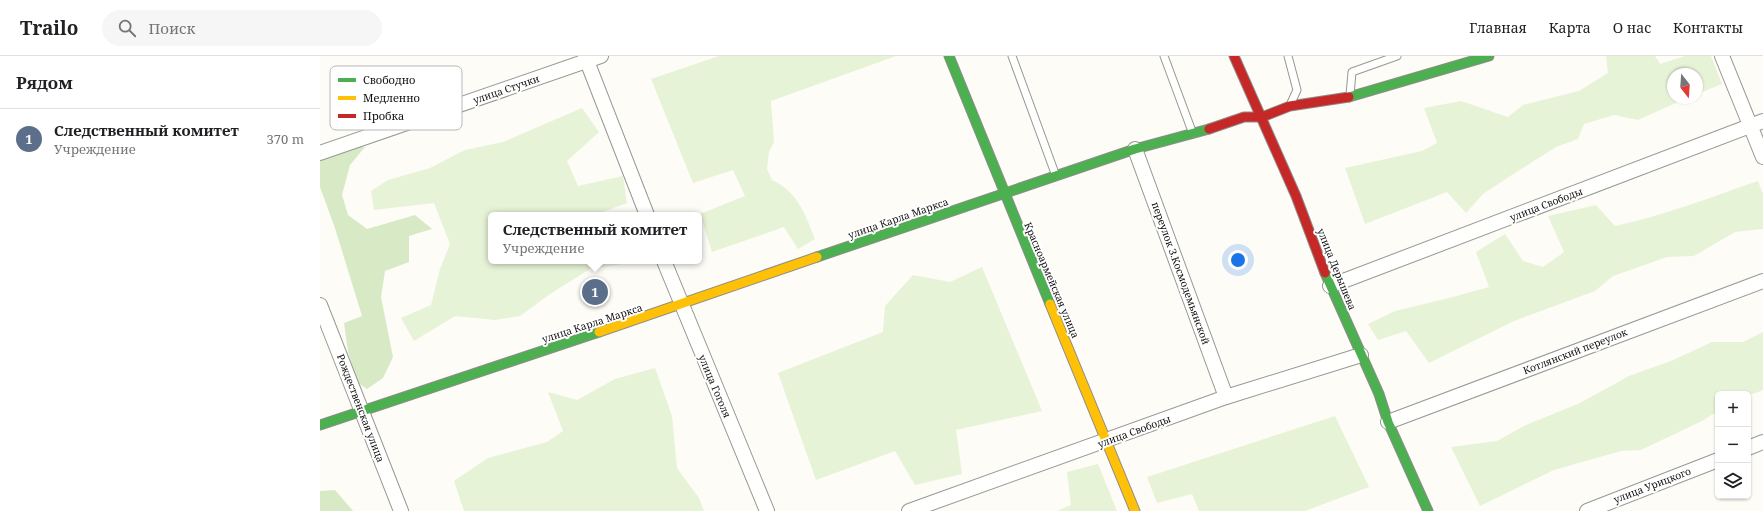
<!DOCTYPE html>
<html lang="ru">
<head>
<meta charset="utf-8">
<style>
  body { margin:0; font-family:"Noto Serif",serif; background:#f6f6f6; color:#202124 }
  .controls { position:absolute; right:12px; bottom:12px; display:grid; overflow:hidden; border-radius:6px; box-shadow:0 1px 3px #0004 }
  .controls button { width:36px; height:36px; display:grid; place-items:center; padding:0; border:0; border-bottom:1px solid #e0e0e0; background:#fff; color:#202124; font:20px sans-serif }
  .compass { position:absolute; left:1347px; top:12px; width:36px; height:36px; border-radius:50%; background:#fff; box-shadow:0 1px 3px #0004; rotate:163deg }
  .you { position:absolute; left:918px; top:204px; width:14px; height:14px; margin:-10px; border:3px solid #fff; border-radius:50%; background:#1a73e8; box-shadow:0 0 0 6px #1a73e833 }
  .badge { display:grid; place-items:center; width:26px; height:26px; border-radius:50%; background:#111827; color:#fff; font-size:13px; font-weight:700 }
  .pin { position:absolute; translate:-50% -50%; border:2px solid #fff; box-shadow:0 1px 4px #0006 }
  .popup { position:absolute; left:168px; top:156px; width:214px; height:52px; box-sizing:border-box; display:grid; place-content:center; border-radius:6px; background:#fff; filter:drop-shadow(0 1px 3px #0005); font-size:13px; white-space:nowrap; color:#757577 }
  .popup b { font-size:15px; color:#202124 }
  .popup::after { content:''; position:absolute; left:50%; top:100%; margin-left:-8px; border:8px solid transparent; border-top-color:#fff }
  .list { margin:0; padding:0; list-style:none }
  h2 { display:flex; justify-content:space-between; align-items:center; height:52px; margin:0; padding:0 16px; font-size:17px }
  h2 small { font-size:13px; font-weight:400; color:#757577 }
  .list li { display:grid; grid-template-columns:26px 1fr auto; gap:12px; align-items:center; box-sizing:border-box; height:60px; padding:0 16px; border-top:1px solid #e0e0e0 }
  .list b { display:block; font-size:15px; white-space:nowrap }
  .list p { margin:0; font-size:13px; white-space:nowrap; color:#757577 }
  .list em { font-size:13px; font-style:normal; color:#757577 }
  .icon { flex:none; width:22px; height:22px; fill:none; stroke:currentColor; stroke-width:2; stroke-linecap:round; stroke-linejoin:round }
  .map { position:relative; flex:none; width:1443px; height:455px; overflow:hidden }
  header { display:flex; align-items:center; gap:24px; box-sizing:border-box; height:56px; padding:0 20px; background:#fff; border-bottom:1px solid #e0e0e0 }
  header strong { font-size:19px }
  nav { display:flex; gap:22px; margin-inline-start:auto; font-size:14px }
  .search { width:280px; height:36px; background:#f6f6f6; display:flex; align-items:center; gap:10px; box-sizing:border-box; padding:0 14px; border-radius:22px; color:#757577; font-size:15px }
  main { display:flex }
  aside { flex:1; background:#fff }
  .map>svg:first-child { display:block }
  .green { fill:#e7f3d7 }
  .forest { fill:#d8eac5 }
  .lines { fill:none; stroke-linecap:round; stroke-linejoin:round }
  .lane-casing { stroke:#979795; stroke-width:9 }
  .street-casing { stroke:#979795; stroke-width:16 }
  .fast-casing { stroke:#8e8d8b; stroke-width:11 }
  .slow-casing { stroke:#8e8d8b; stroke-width:11 }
  .jam-casing { stroke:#8e8d8b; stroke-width:11 }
  .lane { stroke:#fffffe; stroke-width:7 }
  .street { stroke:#fffffe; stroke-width:14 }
  .fast { stroke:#4caf50; stroke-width:9 }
  .slow { stroke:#ffc107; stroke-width:9 }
  .jam { stroke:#c62828; stroke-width:9 }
  .labels { text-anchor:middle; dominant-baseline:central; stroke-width:4; stroke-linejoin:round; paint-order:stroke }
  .street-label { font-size:10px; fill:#111; stroke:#fff }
  .key { fill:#fff; stroke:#b8b8b8; stroke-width:1 }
  .key-label { font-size:11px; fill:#111 }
</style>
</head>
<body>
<header>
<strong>Trailo</strong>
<div class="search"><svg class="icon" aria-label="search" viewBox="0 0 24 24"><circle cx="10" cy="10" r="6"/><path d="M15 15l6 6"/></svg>Поиск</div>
<nav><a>Главная</a><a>Карта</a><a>О нас</a><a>Контакты</a></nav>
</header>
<main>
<aside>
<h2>Рядом<small></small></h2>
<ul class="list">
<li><span class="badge" style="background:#5c6f8a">1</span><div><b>Следственный комитет</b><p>Учреждение</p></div><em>370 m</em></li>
</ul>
</aside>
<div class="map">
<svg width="1443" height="455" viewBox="0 0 1443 455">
  <rect width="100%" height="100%" fill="#fdfcf7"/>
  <g class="green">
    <path d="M 399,0 L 576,0 L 451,45 L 454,86 L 449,96 L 447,113 L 452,124 C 478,136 485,158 495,183 L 478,193 L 464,171 L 392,196 L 380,158 L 425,140 L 413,114 L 373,127 L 331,23 Z"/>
    <polygon points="1286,0 1335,0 1340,8 1365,0 1391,0 1402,28 1377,38 1377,18 1353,18 1353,42 1367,42 1318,64 1294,59 1264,68 1258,83 1236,91 1198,115 1163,138 1146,157 1127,136 1045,168 1025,112 1102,95 1117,87 1104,52 1141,45 1188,61 1203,49 1259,35 1288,17"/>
    <polygon points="262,52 279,76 247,105 258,130 303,120 307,147 280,157 280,159 171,159 171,205 321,205 270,213 230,238 200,260 175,264 135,260 94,285 81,262 111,249 120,213 130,188 114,147 54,154 51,135 68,124 110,112 145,94 183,86"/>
    <path d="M 1438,125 L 1443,138 L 1443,173 L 1415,176 L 1374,200 L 1347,201 L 1293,220 L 1275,235 L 1194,265 L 1109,307 L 1086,275 L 1058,284 L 1048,268 L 1075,255 L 1129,242 L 1169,231 L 1156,196 L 1185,178 L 1203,205 L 1223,211 L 1244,196 L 1228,160 L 1276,149 L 1295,170 C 1343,160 1391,141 1438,125 Z"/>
    <polygon points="662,211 722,355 636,374 642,418 595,429 575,395 496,424 458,317 563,276 565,250 593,219 630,226"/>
    <polygon points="1443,276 1443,334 1428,340 1428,338 1398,338 1398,355 1382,365 1321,394 1301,395 1234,414 1160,450 1131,391 1177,385 1206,369 1260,347 1309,320 1351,305 1392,286 1423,286"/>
    <polygon points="335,312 352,360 357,412 379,442 384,455 144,455 134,425 168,402 227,386 243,375 228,336 257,344 295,323"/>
    <polygon points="1015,360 1049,431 985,455 879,455 872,438 837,447 827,421"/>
    <polygon points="778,408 797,455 737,455 751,449 747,416"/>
  </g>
  <g class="forest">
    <polygon points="20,90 45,91 30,109 22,139 28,159 47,173 95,159 112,173 89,180 89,206 65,215 61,241 73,301 63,322 47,333 38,327 28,296 24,267 42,260 15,172 0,131 0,104"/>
    <polygon points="15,434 33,455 0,455 0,435"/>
  </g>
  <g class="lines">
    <defs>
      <g id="lane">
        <polyline points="692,0 736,120"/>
        <polyline points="844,0 873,78"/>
        <polyline points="968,0 977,34 971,47"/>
        <polyline points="1030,39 1032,16 1077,0"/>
      </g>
      <g id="street">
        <polyline points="265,0 327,159"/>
        <polyline points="1402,0 1443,101"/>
        <polyline points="815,93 906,341"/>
        <polyline points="0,97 281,0"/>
        <polyline points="344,205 447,455"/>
        <polyline points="1010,230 1443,65"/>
        <polyline points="0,249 81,455"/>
        <polyline points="1068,366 1443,225"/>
        <polyline points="1428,392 1443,386"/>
        <polyline points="589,455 906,341 1041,299"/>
        <polyline points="1267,455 1398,404"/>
      </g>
      <g id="fast">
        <polyline points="629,0 730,248"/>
        <polyline points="1029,41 1169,0"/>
        <polyline points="497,201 815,93 889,73"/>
        <polyline points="1005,217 1059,338 1068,366 1108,455"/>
        <polyline points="0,369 279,276"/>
      </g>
      <g id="slow">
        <polyline points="730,248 815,455"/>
        <polyline points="279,276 497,201"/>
      </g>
      <g id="jam">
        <polyline points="914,0 976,140 1005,217"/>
        <polyline points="889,73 924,61 942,61 970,50 1029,41"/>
      </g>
    </defs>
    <use href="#lane" class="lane-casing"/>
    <use href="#street" class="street-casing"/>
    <use href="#fast" class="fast-casing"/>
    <use href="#slow" class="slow-casing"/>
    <use href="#jam" class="jam-casing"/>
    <use href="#lane" class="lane"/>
    <use href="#street" class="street"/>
    <use href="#fast" class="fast"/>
    <use href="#slow" class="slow"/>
    <use href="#jam" class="jam"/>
  </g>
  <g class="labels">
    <g class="street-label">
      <text transform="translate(186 33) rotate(-19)">улица Стучки</text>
      <text transform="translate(1226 148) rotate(-21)">улица Свободы</text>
      <text transform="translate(578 162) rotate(-19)">улица Карла Маркса</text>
      <text transform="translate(1017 213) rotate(68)">улица Дерышева</text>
      <text transform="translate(861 217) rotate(70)">переулок З.Космодемьянской</text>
      <text transform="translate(732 224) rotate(67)">Красноармейская улица</text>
      <text transform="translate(272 267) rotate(-18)">улица Карла Маркса</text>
      <text transform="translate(1255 295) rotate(-21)">Котлянский переулок</text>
      <text transform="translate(395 330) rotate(67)">улица Гоголя</text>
      <text transform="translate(41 352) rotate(69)">Рождественская улица</text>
      <text transform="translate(814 375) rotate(-20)">улица Свободы</text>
      <text transform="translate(1332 429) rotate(-21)">улица Урицкого</text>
    </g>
  </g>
  <rect x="10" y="10" width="132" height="64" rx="6" class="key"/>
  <rect x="18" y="22" width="18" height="4" fill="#4caf50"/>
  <rect x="18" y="40" width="18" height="4" fill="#ffc107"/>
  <rect x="18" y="58" width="18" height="4" fill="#c62828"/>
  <g class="key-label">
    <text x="43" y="28">Свободно</text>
    <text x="43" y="46">Медленно</text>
    <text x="43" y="64">Пробка</text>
  </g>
</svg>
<div class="controls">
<button>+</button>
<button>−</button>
<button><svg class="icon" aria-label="layers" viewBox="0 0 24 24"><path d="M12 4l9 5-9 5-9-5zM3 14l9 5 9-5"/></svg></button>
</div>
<svg class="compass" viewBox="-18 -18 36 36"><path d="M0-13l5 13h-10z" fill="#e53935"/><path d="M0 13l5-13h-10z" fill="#757577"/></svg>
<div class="you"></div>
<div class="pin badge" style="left:275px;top:236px;background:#5c6f8a">1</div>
<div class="popup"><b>Следственный комитет</b>Учреждение</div>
</div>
</main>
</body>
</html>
